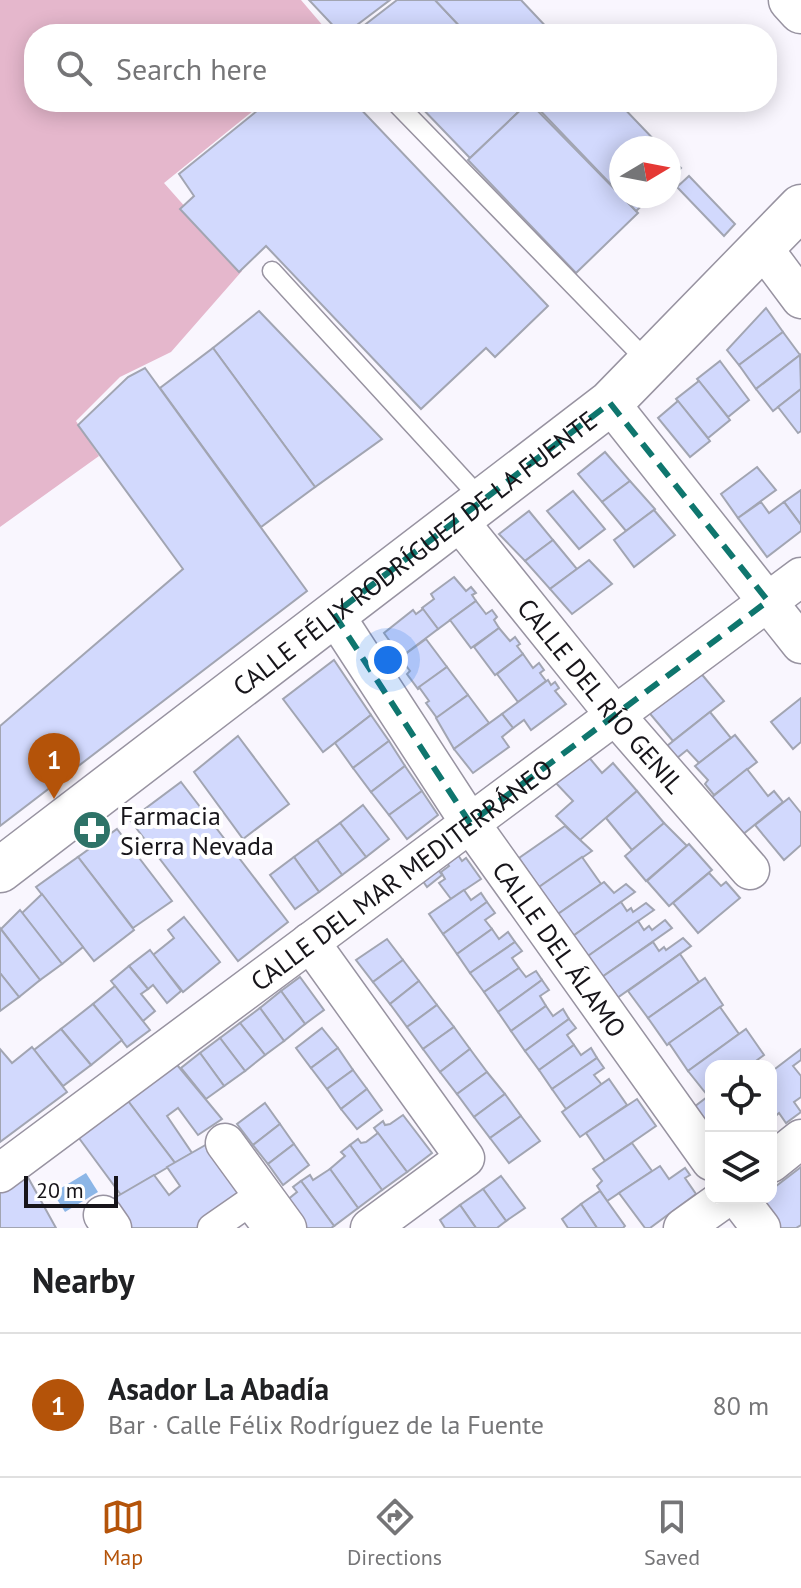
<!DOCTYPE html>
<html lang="en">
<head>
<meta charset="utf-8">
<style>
  body { margin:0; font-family:"PT Sans",sans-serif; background:#f2f2f2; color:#202124 }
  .controls { position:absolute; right:24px; bottom:24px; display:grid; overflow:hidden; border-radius:16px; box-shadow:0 4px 20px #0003 }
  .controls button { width:72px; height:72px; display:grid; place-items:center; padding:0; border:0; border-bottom:2px solid #e0e0e0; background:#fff; color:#202124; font:40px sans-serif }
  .compass { position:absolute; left:609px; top:136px; width:72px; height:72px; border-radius:50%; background:#fff; box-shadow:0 4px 20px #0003; rotate:80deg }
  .scale { position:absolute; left:24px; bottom:20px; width:94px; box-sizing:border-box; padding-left:8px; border:4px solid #17151a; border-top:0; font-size:22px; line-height:28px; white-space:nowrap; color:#17151a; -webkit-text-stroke:6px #fff; paint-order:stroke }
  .you { position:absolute; left:388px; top:660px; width:28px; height:28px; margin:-20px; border:6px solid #fff; border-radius:50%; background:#1a73e8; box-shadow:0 0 0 12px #1a73e833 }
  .badge { display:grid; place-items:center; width:52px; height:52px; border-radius:50%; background:#b45309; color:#fff; font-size:26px; font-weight:700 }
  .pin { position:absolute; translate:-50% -66px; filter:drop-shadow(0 2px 4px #0008) }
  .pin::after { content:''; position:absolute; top:42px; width:28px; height:24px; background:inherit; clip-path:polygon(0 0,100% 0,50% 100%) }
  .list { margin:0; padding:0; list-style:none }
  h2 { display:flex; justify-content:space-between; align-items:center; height:104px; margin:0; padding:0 32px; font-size:34px }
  h2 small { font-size:26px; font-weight:400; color:#757577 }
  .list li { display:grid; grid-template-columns:52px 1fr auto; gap:24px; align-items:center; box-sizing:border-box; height:144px; padding:0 32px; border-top:2px solid #e0e0e0 }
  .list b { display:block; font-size:30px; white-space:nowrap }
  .list p { margin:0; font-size:26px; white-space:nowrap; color:#757577 }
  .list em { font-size:26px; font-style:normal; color:#757577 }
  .icon { flex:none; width:44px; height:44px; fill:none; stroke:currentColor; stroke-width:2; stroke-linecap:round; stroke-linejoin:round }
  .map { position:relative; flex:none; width:801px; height:1228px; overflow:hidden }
  .search { position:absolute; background:#fff; box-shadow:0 4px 20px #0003; left:24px; right:24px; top:24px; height:88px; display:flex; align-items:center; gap:20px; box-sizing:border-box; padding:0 28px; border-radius:32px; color:#757577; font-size:30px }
  .sheet { height:248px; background:#fff }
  nav { display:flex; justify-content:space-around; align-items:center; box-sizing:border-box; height:112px; border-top:2px solid #e0e0e0; background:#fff; font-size:22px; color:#757577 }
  nav a { display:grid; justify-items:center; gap:4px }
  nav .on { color:#b45309 }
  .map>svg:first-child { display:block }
  .green { fill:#e5b7cc }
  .water { fill:#8cb6e7 }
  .building { fill:#d2d9fd; stroke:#a2a5b2; stroke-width:2 }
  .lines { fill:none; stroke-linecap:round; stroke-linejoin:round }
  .service-casing { stroke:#9893a1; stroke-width:21 }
  .pedestrian-casing { stroke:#9893a1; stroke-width:31 }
  .minor-casing { stroke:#9893a1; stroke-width:41 }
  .tertiary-casing { stroke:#9893a1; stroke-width:47 }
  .service { stroke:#fff; stroke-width:18 }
  .pedestrian { stroke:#fff; stroke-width:28 }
  .minor { stroke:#fff; stroke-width:38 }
  .tertiary { stroke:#fff; stroke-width:44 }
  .marked { fill:none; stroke:#0f766e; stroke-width:6; stroke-dasharray:16 10; stroke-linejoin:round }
  .labels { text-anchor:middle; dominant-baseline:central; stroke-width:8; stroke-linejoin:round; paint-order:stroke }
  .street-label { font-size:26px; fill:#17151a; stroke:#fff }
  .poi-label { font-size:26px; fill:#17151a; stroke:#fff; text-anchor:start }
</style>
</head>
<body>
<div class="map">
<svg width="801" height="1228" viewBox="0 0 801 1228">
  <rect width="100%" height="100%" fill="#f9f6fe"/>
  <polygon class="green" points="0,0 301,0 330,34 34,34 34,102 264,102 164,183 242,271 171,352 120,377 76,421 99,456 0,527"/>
  <polygon class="water" points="86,1173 98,1192 65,1212 53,1193"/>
  <g class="building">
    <polygon points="309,0 390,0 345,34 341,34"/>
    <polygon points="397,0 435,0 467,34 353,34"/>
    <polygon points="435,0 521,0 553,34 467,34"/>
    <polygon points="268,102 354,102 548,306 495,357 486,348 421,409 266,246 239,272 180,209 194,196 179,174"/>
    <polygon points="416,102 529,102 470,158"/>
    <polygon points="529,102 638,213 576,273 468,160"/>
    <polygon points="532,102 618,102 662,148 621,148 621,195"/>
    <polygon points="669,156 681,168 669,180"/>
    <polygon points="689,176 735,224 724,236 677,187"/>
    <polygon points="622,196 652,196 636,211"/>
    <polygon points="766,308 783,332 739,365 727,350"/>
    <polygon points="259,311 382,439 315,487 213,348"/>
    <polygon points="783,332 800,355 756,389 739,365"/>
    <polygon points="213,348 315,487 261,527 160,388"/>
    <polygon points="800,355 801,389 773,411 756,389"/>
    <polygon points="720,361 749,400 728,417 697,379"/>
    <polygon points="145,368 307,591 0,826 0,726 183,569 78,425 128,377"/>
    <polygon points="699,381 730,420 708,438 676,399"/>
    <polygon points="801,389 801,431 798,433 778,407"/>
    <polygon points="678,401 710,441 690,457 658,418"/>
    <polygon points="605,452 630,481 602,502 578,474"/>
    <polygon points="757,467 776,490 738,518 721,494"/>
    <polygon points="630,481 655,509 626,531 602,502"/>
    <polygon points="801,490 801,525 784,502"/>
    <polygon points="573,491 605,529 579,549 547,511"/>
    <polygon points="761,502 769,513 784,502 801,525 801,531 767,557 738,518"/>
    <polygon points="654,510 675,535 634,567 614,540"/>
    <polygon points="529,511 553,540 525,561 499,534"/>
    <polygon points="553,540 577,569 550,589 525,561"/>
    <polygon points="589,560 612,584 572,614 550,589"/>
    <polygon points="454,577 466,591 471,587 476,593 472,595 476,601 438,629 422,608 434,599 431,594"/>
    <polygon points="476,601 486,614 492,610 497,617 494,620 499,628 471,648 450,620"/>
    <polygon points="423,609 438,629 401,657 384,633 413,610 416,614"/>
    <polygon points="499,628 510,641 515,637 520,644 517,646 523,654 495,675 474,647"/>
    <polygon points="426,639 447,667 418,689 407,674 410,671 400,658"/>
    <polygon points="523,654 533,668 539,663 544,670 540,673 546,681 518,702 497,674"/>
    <polygon points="334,660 371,715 323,752 283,699"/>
    <polygon points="447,667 468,695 437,718 426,703 429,701 419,687"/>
    <polygon points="699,671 724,701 673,741 646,709"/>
    <polygon points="548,680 551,685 555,682 559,688 555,691 566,704 531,730 524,720 513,728 502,714"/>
    <polygon points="468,695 489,723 454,749 436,718"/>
    <polygon points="801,698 801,742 793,749 771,722"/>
    <polygon points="710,712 731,738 699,763 687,750 677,758 667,746"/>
    <polygon points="502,714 513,728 502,737 509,747 473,773 454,749"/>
    <polygon points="371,715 389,741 353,768 335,743"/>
    <polygon points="735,735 757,762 714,795 705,784 708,780 695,766"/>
    <polygon points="238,736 289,804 243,839 194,772"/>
    <polygon points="389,741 405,766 371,792 353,768"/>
    <polygon points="587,755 602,773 613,763 637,791 580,840 556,816 573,801 553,780"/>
    <polygon points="405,766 422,791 389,815 371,792"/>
    <polygon points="747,769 768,796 774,791 783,802 742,835 711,798"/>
    <polygon points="181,782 288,922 238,961 130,820"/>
    <polygon points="422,791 438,815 407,839 389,815"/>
    <polygon points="637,791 664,823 632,850 606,818"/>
    <polygon points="789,798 801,813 801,845 784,860 755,825"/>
    <polygon points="363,805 389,839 366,857 340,823"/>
    <polygon points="340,823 366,857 342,875 317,840"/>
    <polygon points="664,823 687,846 646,881 625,856"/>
    <polygon points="565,826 592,851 539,887 519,858"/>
    <polygon points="117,829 172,901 133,928 78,857"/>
    <polygon points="317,840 342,875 319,892 294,857"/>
    <polygon points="689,844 712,870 669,906 647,881"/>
    <polygon points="458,855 462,861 466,858 481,879 451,899 439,883 445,879 441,872 449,866 447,863"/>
    <polygon points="78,857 134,930 94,961 36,887"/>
    <polygon points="294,857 319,892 295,909 270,875"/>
    <polygon points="582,857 601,884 558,914 539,887"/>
    <polygon points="435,866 442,875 427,887 420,877"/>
    <polygon points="709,873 721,886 726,882 740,898 698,933 673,903"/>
    <polygon points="604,882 614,893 626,884 635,892 573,936 558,914"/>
    <polygon points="464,890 471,900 481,893 487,902 443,934 429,914"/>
    <polygon points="42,894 83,947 62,964 22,913"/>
    <polygon points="487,902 495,913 485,920 492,929 457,954 443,934"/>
    <polygon points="621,902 627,911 631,908 633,912 646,903 654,910 588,956 573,936"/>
    <polygon points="20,910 62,964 40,980 1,929"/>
    <polygon points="184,917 220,962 183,992 153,955 174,938 168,930"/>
    <polygon points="665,920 672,928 602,977 588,956 638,921 644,930 649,926 652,930"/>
    <polygon points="0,928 40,980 19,997 0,973"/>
    <polygon points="492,929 499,939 508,932 515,942 470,973 457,954"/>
    <polygon points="683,938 691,946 617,998 602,977 653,942 659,951 664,947 666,950"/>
    <polygon points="387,939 403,960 373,982 356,960"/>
    <polygon points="515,942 522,951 512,958 519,968 484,992 470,973"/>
    <polygon points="150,950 181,991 167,1003 153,985 148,989 129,966"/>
    <polygon points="680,954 699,982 648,1018 628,991"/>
    <polygon points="403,960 419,981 390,1004 373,982"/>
    <polygon points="129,966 148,989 141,994 155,1011 143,1021 111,981"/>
    <polygon points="519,968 526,977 536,971 542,980 498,1012 484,992"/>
    <polygon points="0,973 19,997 0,1011"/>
    <polygon points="300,977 324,1010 305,1024 281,991"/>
    <polygon points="705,978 723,1005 667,1045 648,1018"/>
    <polygon points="542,980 549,990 540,996 546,1006 511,1031 498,1012"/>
    <polygon points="419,981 437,1005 407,1027 390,1004"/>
    <polygon points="115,986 150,1030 127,1047 93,1004"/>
    <polygon points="281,991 305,1024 284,1041 260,1008"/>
    <polygon points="93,1004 122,1040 91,1065 61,1029"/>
    <polygon points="437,1005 454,1027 423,1049 407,1027"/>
    <polygon points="546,1006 553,1016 563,1009 569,1019 525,1051 511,1031"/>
    <polygon points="720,1007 739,1034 688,1071 669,1043"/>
    <polygon points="260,1008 284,1041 265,1055 240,1023"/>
    <polygon points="569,1019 576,1028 567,1035 574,1045 539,1070 525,1051"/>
    <polygon points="240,1023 265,1055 245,1071 220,1038"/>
    <polygon points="454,1027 470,1049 440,1072 423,1049"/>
    <polygon points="322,1028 338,1048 311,1068 296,1048"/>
    <polygon points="61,1029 91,1065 63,1086 34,1050"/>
    <polygon points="746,1029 764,1055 749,1066 711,1066 711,1094 708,1096 688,1071"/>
    <polygon points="220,1038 245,1071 224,1086 200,1053"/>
    <polygon points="574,1045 581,1055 591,1048 597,1058 552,1089 539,1070"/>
    <polygon points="32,1047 67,1092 0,1142 0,1049 12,1063"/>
    <polygon points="338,1048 353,1070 327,1089 311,1068"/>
    <polygon points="470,1049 487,1072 457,1094 440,1072"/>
    <polygon points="801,1049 801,1060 793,1066 801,1076 801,1097 794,1102 801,1112 786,1123 779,1113 771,1120 771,1072"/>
    <polygon points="200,1053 224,1086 206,1099 181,1068"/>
    <polygon points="597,1058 604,1068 594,1075 602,1085 566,1109 552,1089"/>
    <polygon points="173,1060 222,1119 198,1135 178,1108 167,1116 192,1153 175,1163 125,1097"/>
    <polygon points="353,1070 367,1089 341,1109 327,1089"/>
    <polygon points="487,1072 505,1094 474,1117 457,1094"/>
    <polygon points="609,1079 627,1105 580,1137 562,1112"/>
    <polygon points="367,1089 382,1110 357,1129 341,1109"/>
    <polygon points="505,1094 521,1116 490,1138 474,1117"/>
    <polygon points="711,1094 711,1132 694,1107"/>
    <polygon points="125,1097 175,1163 121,1195 76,1134"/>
    <polygon points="637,1099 656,1126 605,1161 586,1133"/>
    <polygon points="265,1103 280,1124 253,1145 237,1124"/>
    <polygon points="403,1115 432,1153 407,1172 374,1128 383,1121 385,1125 390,1124"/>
    <polygon points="521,1116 540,1141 509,1163 490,1138"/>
    <polygon points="280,1124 294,1144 268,1164 253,1145"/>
    <polygon points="378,1133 407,1172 382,1190 350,1145 358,1139 361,1143 366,1142"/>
    <polygon points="209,1143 246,1195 199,1228 131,1228 111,1200 154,1175 169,1195 180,1186 167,1167"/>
    <polygon points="632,1143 652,1171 607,1201 597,1186 602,1181 593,1169"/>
    <polygon points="294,1144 309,1165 283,1185 268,1164"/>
    <polygon points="350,1145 382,1190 358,1208 330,1169 345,1156 341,1152"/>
    <polygon points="660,1166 669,1179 685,1168 690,1175 685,1178 696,1194 650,1228 645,1228 619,1193"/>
    <polygon points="801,1167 801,1225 796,1228 779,1228 760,1198 771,1198 771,1190"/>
    <polygon points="330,1169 358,1208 334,1226 301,1181 310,1175 313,1180"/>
    <polygon points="25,1172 56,1228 0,1228 0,1191"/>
    <polygon points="501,1176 525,1208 506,1221 483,1189"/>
    <polygon points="301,1181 334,1226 331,1228 297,1228 281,1205 297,1192 293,1187"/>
    <polygon points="483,1189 506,1221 497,1228 476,1228 460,1205"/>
    <polygon points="600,1191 625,1226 623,1228 597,1228 581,1204"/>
    <polygon points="581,1204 597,1228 568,1228 562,1219"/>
    <polygon points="460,1205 476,1228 445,1228 440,1220"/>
  </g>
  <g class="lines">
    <defs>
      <g id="service">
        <polyline points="395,102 649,363"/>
        <polyline points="272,271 482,500"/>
      </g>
      <polyline id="pedestrian" points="212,1228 248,1203 267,1228"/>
      <g id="minor">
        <polyline points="763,248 801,299"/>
        <polyline points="610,403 801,644"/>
        <path id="s1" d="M 457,519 L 615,715 L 750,870"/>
        <path id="s2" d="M 334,614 L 470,823 L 711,1161"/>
        <polyline points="310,942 465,1158 370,1228"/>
        <polyline points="225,1143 287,1228"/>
        <polyline points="771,1163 801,1139"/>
        <path id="s3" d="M 0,1173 L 801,577"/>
        <polyline points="738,1198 761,1228"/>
        <polyline points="103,1215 112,1228"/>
        <polyline points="683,1228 725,1198"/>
      </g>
      <g id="tertiary">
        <polyline points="791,0 801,11"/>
        <path id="s4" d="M 0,870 L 610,403 L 801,207"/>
      </g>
    </defs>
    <use href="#service" class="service-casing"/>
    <use href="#pedestrian" class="pedestrian-casing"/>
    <use href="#minor" class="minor-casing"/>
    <use href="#tertiary" class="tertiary-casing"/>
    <use href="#service" class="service"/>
    <use href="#pedestrian" class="pedestrian"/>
    <use href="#minor" class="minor"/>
    <use href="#tertiary" class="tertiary"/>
  </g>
  <path class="marked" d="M 610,403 L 768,601 L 470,823 L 334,614 Z"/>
  <defs>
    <symbol id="pharmacy-disc" viewBox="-11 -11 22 22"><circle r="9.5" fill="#2e7368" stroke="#fff"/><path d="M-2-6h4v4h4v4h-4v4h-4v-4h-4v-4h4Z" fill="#fff"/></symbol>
  </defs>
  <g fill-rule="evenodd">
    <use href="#pharmacy-disc" x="70" y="808" width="44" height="44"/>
  </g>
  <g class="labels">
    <g class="street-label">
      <text stroke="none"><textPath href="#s4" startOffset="522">CALLE FÉLIX RODRÍGUEZ DE LA FUENTE</textPath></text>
      <text stroke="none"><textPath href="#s1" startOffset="228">CALLE DEL RÍO GENIL</textPath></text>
      <text stroke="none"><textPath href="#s3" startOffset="500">CALLE DEL MAR MEDITERRÁNEO</textPath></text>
      <text stroke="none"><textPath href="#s2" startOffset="404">CALLE DEL ÁLAMO</textPath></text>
    </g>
    <g class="poi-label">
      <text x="120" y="815">Farmacia<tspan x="120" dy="30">Sierra Nevada</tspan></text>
    </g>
  </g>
</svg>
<div class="controls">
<button><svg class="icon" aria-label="locate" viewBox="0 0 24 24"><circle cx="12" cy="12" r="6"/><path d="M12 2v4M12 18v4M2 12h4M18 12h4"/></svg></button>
<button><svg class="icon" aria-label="layers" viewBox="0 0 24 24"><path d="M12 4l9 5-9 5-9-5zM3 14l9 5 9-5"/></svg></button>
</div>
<svg class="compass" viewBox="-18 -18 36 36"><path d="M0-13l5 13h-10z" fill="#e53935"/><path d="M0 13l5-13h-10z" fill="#757577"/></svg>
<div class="scale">20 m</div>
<div class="you"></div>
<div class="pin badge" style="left:54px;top:799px">1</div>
<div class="search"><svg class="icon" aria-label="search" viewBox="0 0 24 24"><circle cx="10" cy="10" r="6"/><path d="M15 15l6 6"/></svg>Search here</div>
</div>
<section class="sheet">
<h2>Nearby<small></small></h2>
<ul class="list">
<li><span class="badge">1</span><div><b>Asador La Abadía</b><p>Bar · Calle Félix Rodríguez de la Fuente</p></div><em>80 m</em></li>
</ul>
</section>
<nav>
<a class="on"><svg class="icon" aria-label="map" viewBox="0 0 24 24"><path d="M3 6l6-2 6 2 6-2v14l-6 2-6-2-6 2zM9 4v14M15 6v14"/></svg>Map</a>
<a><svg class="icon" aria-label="directions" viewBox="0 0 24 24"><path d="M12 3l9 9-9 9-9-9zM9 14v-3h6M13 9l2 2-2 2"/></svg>Directions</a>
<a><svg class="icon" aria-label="saved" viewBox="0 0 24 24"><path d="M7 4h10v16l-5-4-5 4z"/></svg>Saved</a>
</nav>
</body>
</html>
